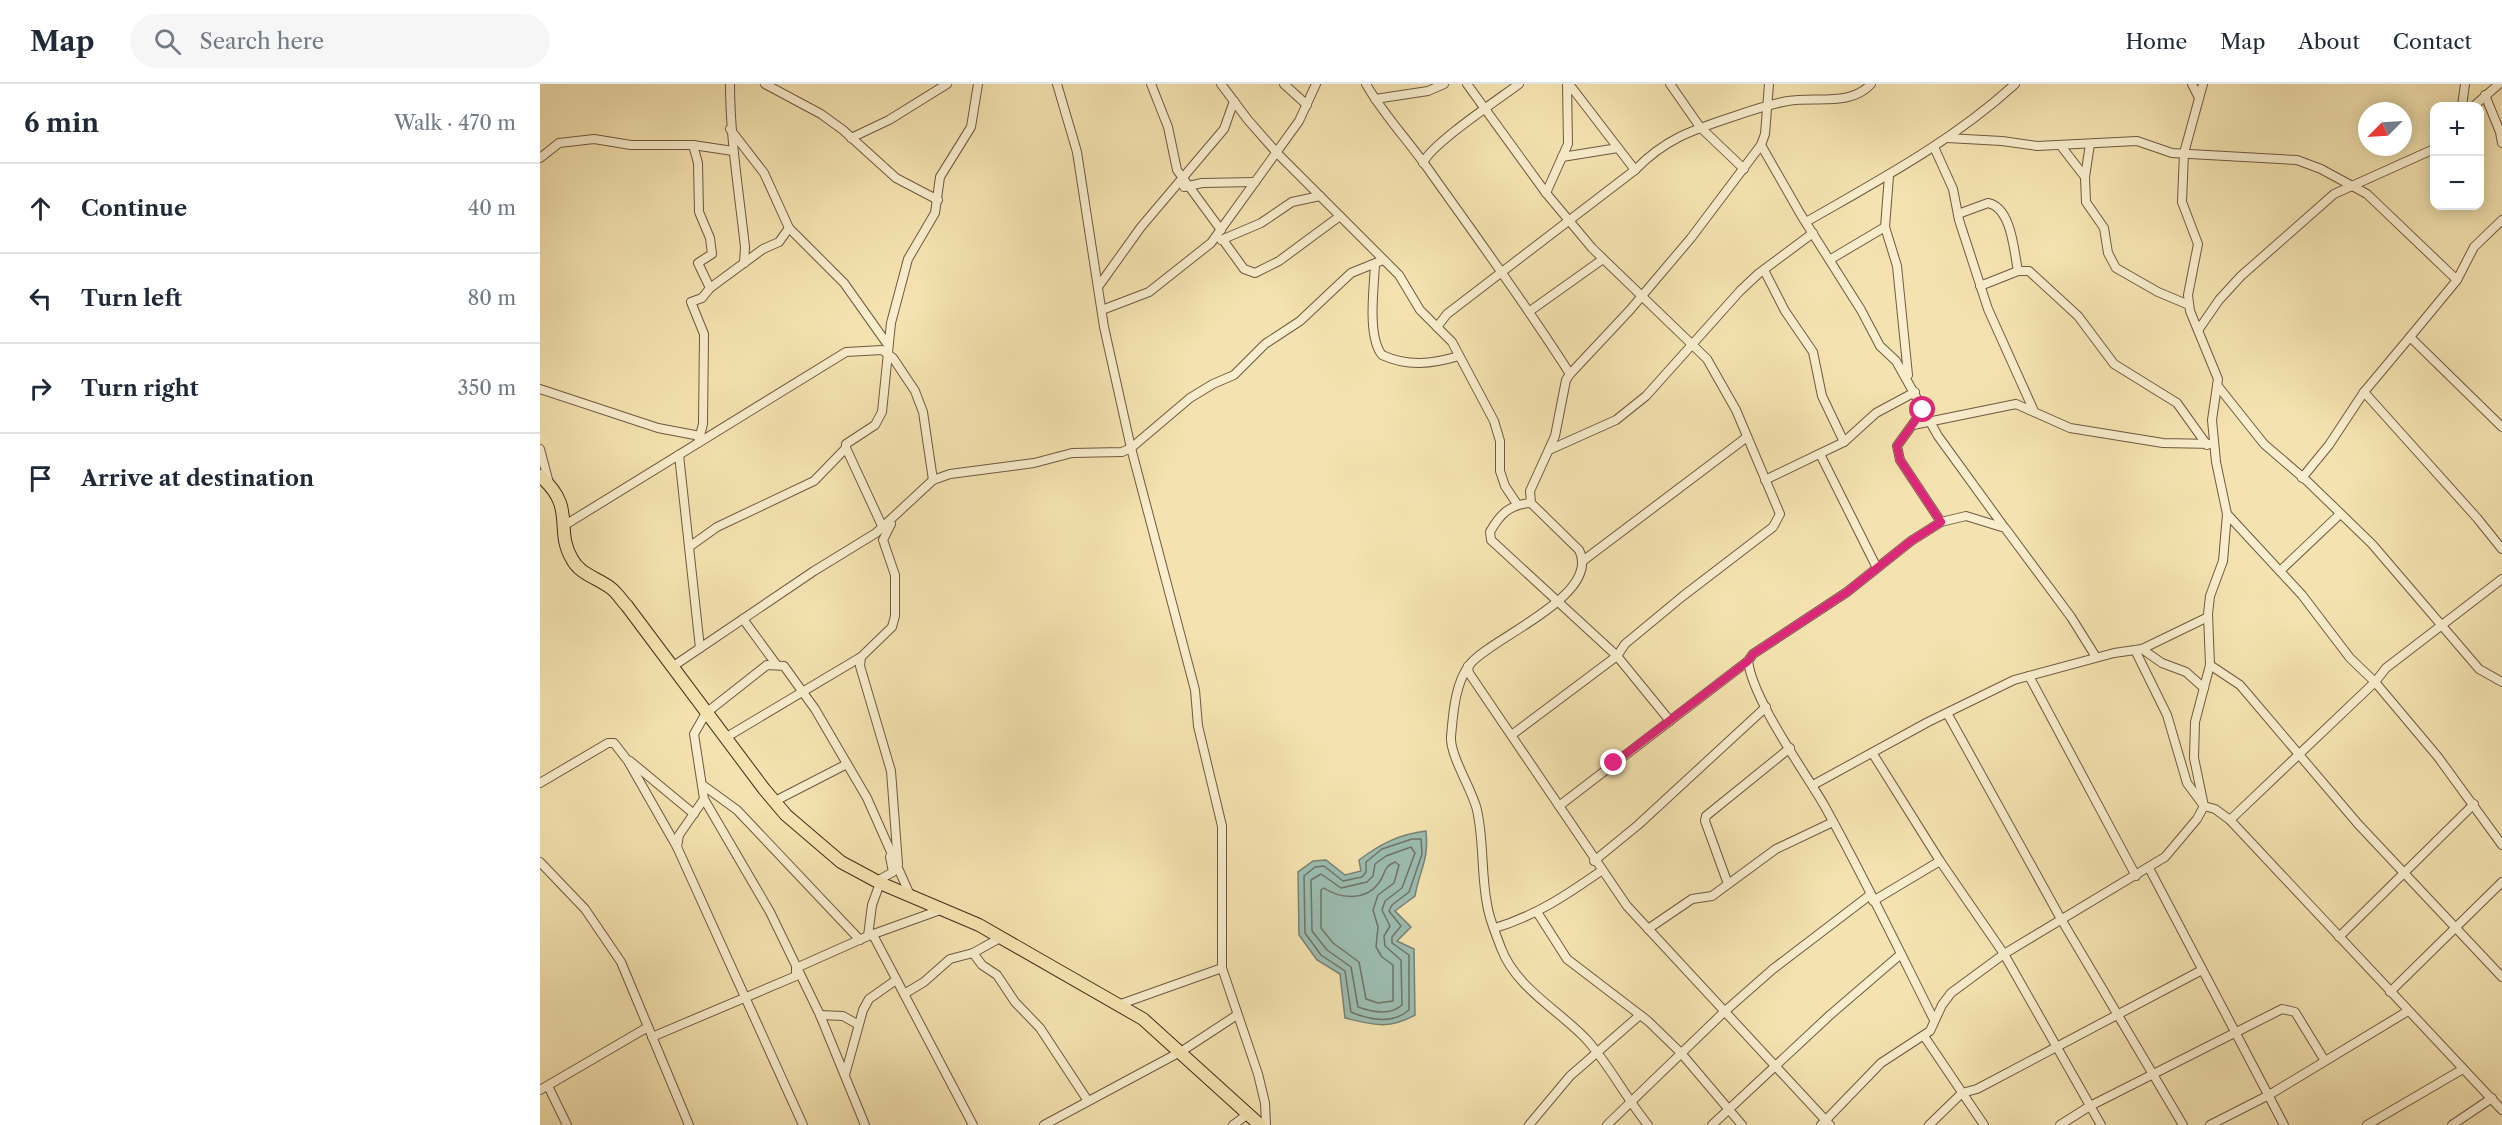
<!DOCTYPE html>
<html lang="en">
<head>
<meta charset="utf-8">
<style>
  body { margin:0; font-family:"Libre Caslon Text",serif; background:#f6f6f7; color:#1f2937 }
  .controls { position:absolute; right:18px; top:18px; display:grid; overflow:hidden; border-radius:12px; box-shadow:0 3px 15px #0003 }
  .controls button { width:54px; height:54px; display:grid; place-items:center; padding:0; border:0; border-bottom:2px solid #e0e1e3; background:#fff; color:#1f2937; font:30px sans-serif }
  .compass { position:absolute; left:1818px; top:18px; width:54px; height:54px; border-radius:50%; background:#fff; box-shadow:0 3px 15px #0003; rotate:246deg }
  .stop { position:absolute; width:18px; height:18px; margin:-14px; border:4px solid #db2777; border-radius:50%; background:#fff }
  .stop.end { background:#db2777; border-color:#fff; box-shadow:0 2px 6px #0008 }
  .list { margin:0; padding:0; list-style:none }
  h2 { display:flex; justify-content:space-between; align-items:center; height:78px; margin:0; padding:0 24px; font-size:26px }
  h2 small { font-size:20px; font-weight:400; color:#747a83 }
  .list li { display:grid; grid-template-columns:39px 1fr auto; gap:18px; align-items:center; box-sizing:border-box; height:90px; padding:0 24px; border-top:2px solid #e0e1e3 }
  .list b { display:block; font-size:22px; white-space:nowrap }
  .list em { font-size:20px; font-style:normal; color:#747a83 }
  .icon { flex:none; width:33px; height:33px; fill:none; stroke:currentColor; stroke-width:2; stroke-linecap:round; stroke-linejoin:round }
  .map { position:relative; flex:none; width:1962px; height:1041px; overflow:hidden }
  header { display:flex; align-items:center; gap:36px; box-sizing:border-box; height:84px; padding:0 30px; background:#fff; border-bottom:2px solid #e0e1e3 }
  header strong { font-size:28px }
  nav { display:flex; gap:33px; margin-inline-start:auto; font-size:21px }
  .search { width:420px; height:54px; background:#f6f6f7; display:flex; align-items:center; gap:15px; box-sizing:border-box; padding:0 21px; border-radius:33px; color:#747a83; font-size:22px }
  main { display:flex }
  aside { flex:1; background:#fff }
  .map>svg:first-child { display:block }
  .water { fill:#9cbdb1; stroke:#798275; stroke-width:1.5 }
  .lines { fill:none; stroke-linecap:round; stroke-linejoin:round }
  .shore { stroke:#707366; stroke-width:1.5 }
  .minor-casing { stroke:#715840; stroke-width:10 }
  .primary-casing { stroke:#45291b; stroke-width:14 }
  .minor { stroke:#f8edcc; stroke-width:8 }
  .primary { stroke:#f4e3b0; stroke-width:12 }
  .route { stroke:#db2777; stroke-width:8 }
</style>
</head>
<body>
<header>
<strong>Map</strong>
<div class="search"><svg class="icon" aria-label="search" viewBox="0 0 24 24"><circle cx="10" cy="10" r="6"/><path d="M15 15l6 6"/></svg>Search here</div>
<nav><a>Home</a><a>Map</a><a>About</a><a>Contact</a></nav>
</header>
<main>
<aside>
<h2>6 min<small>Walk · 470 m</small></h2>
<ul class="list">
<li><svg class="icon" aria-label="ahead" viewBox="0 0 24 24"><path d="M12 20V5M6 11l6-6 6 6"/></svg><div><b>Continue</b></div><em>40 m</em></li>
<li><svg class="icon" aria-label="left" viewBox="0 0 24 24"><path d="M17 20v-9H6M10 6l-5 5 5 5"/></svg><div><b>Turn left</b></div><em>80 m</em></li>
<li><svg class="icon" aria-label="right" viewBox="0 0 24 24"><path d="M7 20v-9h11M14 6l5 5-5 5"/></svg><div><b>Turn right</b></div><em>350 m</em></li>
<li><svg class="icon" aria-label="arrive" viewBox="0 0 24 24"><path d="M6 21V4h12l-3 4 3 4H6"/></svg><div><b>Arrive at destination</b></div></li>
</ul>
</aside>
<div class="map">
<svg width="1962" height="1041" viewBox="0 0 1962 1041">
  <rect width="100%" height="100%" fill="#f4e3b0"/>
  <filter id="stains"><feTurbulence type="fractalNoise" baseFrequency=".00333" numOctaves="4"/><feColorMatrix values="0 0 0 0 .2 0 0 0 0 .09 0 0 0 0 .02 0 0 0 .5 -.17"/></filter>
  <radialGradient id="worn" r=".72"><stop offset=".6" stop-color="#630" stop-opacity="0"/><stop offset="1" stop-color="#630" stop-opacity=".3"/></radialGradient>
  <path class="water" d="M 886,747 C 889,777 880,784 875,812 L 855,827 L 871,843 L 857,857 L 874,865 L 875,931 C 848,946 834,941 805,934 L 800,890 L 777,876 L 759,851 L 758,788 L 773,777 L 786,776 L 805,791 L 821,787 L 819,776 C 840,760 860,750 886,747 Z"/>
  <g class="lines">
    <g class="shore">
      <path d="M 872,755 L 881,755 L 882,770 L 869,808 L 852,821 L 849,827 L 861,842 L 852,853 L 852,859 L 869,871 L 869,926 C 853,940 830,936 811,928 L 805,887 L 781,871 L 765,849 L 764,792 L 775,783 L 784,782 L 803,797 L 822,793 L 826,788 L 826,778 L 842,765 Z"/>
      <path d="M 871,763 L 875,769 L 862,804 L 845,817 L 842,826 L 850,842 L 844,852 L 845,862 L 861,876 L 862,921 C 850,932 832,928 818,923 L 811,883 L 787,866 L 772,847 L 771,796 L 781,790 L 801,804 L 827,798 L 833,792 L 835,780 L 846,772 Z"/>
      <path d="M 855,778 L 859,781 L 854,799 L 838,811 L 833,826 L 838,843 L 836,863 L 842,873 L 853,881 L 853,917 L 838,919 L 826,915 L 819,878 L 793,859 L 781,844 L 781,806 L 784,804 C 800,815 825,817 838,800 C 846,791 842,783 855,778 Z"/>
    </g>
    <defs>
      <g id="minor">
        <path d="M 190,0 C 190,54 199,108 205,163 L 204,179"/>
        <polyline points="225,0 281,30 303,46 356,94 398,116"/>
        <polyline points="517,0 537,68 564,243 591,364 655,606 658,642 682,742 682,884 718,990 725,1019 726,1041"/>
        <polyline points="611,0 628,43 637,86 681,146"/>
        <polyline points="681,0 708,36 737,69 859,191 880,226 912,258 954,337 960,357 960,387 965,402 977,420"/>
        <polyline points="744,0 767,21"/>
        <path d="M 826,0 C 843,30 866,54 886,82 C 935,151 985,219 1030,290"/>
        <polyline points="927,0 1006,109 1052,164 1167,275 1196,326 1240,430 1233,443 1143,512 1085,560 1077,572 973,650"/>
        <polyline points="1029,0 1095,86"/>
        <polyline points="1130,0 1160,43 1204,85"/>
        <polyline points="1652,0 1659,14"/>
        <polyline points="1945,11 1960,48 1962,59"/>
        <polyline points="835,15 888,7 904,0"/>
        <polyline points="1922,22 1925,0"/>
        <polyline points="1934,22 1959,0"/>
        <polyline points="190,45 224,89 249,144 304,199 348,261"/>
        <polyline points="311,54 349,36 407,0"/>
        <polyline points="1407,54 1462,57 1497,62 1597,57 1632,69 1757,76 1781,85 1827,110 1917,196"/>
        <polyline points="1550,60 1545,93 1546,118 1564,144 1568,169 1576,184 1618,208 1649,221"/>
        <polyline points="153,61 158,79 159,128 170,154 172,170 158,179 170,204"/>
        <polyline points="1221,61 1261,131 1321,226 1340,262 1356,277 1398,352 1464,443"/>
        <polyline points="1521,62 1545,93"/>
        <polyline points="1394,63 1413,105 1419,136 1448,225 1493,325"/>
        <polyline points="1022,73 1078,64"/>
        <polyline points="0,74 19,59 54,55 91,61 153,61 193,67"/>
        <path d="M 883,79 C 891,60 959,15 979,0"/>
        <polyline points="1349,92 1345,143 1357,182 1368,291"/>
        <polyline points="644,103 662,99 715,98"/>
        <polyline points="1006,109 1028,60 1027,0"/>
        <path d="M 1418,130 L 1448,119 C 1472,124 1474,168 1478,187"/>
        <path d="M 1266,138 C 1339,96 1413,57 1475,0"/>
        <polyline points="681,156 721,139 752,118 780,112"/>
        <polyline points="683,156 704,185 715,189 739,177 800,132"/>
        <polyline points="1291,175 1345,143"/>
        <path d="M 835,180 C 834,204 827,252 842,271 C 868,283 892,280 919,272"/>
        <polyline points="1224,186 1245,227 1273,268 1282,312 1304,358"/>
        <polyline points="1440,202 1478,187 1489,187 1538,232 1574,280 1637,319 1667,361"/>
        <polyline points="558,203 601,143 684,45 694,17"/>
        <polyline points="562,226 609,208 671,159 759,37 776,0"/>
        <polyline points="990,227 1063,175"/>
        <path d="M 897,243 L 907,230 L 1095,86 C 1126,54 1153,46 1195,32 C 1212,26 1230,20 1248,17 C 1276,12 1310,23 1331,0"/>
        <polyline points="1659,245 1679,216 1701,192 1794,110 1894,65"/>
        <polyline points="1870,253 1917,196 1934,163 1962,136"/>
        <polyline points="1677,301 1724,360 1767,397 1832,460 1939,585 1962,598"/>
        <polyline points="0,305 118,344 160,352"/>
        <polyline points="1824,308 1870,253 1962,343"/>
        <polyline points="1383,326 1357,362 1360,376 1401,438"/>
        <polyline points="1373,341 1476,320 1530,344 1623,359 1674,360"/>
        <polyline points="158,359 163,340 164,250 151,218 162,214 170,204 223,165 239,158 249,144"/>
        <polyline points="306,364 343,444"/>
        <polyline points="0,365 9,399"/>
        <polyline points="1009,366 1076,336 1106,312 1200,207 1218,190 1273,149"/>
        <polyline points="1280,370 1337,484"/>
        <polyline points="139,371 160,564"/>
        <polyline points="1762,394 1789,361 1824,308 1937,434 1962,465"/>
        <polyline points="1225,396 1304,358 1336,329 1375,308"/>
        <path d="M 991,419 C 970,420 960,430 950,448 L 951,456 L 1077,572 L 1130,637"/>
        <polyline points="1687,430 1762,511 1810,574 1835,598 1898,673 1962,761"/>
        <polyline points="351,440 343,456 355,491 355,532 352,543 321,573 320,582 351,687 358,780"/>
        <polyline points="25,441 306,268 342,266 353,274 375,307 383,328 393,396"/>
        <polyline points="149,463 177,443 274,397 306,364 306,360 335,341 342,328 351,239 368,175 395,129 400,93 431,43 438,0"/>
        <polyline points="1044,476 1207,353"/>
        <polyline points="1740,487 1800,430"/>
        <polyline points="203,535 236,580"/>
        <polyline points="1602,565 1622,579 1646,588 1664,604"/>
        <polyline points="1595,566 1627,631 1647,699 1664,722 1675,725 1690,736 1962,1026"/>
        <path d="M 1208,577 C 1213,616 1263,685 1284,721 C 1323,791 1358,864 1394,936"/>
        <polyline points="1670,581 1700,601 1818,740 1962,893"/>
        <polyline points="928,582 929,589 1087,822 1290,1041"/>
        <polyline points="132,583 274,487 336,449 393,396 410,390 494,379 532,369 582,368 591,364 650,314 673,300 694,291 725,260 760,237 811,189 843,176"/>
        <polyline points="1489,592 1596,792"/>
        <polyline points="1407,629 1521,835 1643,1041"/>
        <polyline points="185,654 321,573"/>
        <polyline points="1333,670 1400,777 1464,870 1561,1041"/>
        <polyline points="90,677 154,730"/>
        <polyline points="0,699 68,659 74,659 88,677 137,763"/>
        <polyline points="1273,701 1388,638 1474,596 1574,569 1602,565 1668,533"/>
        <polyline points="164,702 197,726 320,856"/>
        <polyline points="164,715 139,751 137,763 263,1041"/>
        <polyline points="235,717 307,680"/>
        <polyline points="1019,722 1208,577 1213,570 1307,508 1371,457 1401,438 1426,432 1465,444 1531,533 1556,573"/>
        <polyline points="1690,736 1835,598 1846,584 1962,495"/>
        <polyline points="1054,777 1098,741 1226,623"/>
        <polyline points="0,778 45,825 81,878 149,1041"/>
        <polyline points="1609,784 1744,1041"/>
        <polyline points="337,797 353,788 350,773"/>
        <polyline points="1188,800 1165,737 1166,732 1250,664"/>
        <polyline points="1333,817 1400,777"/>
        <polyline points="997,828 1027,875 1108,937 1141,969 1202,1041"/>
        <path d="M 955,844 C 997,831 1025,812 1061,787"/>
        <polyline points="1108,845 1152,815 1172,812 1236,765 1293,738"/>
        <polyline points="333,851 433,1041"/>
        <polyline points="328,852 332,821 340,799"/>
        <polyline points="1799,853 1934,720"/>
        <polyline points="433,869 442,881 457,891 475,918 500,944 548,1017"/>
        <polyline points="1850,908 1962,798"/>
        <polyline points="364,910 384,898 410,875 433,869 460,854"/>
        <polyline points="578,921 682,884"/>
        <polyline points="280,931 303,932 317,940"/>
        <polyline points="1384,952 1444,1041"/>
        <polyline points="112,953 256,892 256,884 328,852 403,825"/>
        <polyline points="305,991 323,926 329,915 356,896"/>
        <polyline points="8,1002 27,1041"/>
        <polyline points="0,1006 108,943"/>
        <polyline points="325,1041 280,931 230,828 164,715 154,650 166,629 227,581 244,582 275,625 327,714 370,811"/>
        <polyline points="504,1041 642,967 697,931"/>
        <polyline points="693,1041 708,1030"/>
        <polyline points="989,1041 1030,992 1100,931"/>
        <polyline points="1067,1041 1184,928 1233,885 1330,811"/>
        <path d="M 1108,1041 C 1086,1014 1070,982 1047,956 C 1019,926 976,904 961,864 C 956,850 949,835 947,820 C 941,789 944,757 937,726 C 932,705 910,672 911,653 C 913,630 915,597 931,579 C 953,553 1062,511 1039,466 L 991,419 L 990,407 L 1015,352 L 1026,296 L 1030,290 L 1090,226 L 1151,154 L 1221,61 L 1225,50 L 1229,0"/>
        <polyline points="1172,1041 1290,931 1361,870"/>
        <polyline points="1281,1041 1341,979 1390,947 1402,921 1411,909 1464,870 1625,773 1657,735 1664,722 1654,674 1655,638 1670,581 1668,530 1670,512 1683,477 1687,430 1676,378 1672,336 1678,295 1650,227 1648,211 1658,160 1642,118 1644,69 1663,0"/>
        <polyline points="1389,1041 1422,1009 1437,1005 1662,886"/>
        <polyline points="1520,1041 1550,1022 1742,925 1755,928 1785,977"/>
        <polyline points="1670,1041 1729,1011 1868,927"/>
        <polyline points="1827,1041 1923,985"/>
        <polyline points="1912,1041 1952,1014"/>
      </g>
      <path id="primary" d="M 0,392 C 37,424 14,445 32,475 C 40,491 59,494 72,505 C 78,510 82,517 87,522 L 224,705 L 246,731 L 301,778 L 340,799 L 439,841 L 603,935 L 720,1041"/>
    </defs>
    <use href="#minor" class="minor-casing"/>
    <use href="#primary" class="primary-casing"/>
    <use href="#minor" class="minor"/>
    <use href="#primary" class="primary"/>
  </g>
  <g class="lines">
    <polyline class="route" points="1074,679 1208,577 1213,570 1307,508 1371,457 1401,438 1360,376 1357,362 1383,326"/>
  </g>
  <rect width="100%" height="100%" filter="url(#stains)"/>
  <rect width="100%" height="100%" fill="url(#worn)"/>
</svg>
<div class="controls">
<button>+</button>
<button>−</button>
</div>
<svg class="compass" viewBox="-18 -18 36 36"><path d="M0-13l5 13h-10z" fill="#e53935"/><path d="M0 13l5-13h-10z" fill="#747a83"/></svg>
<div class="stop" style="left:1383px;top:326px"></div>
<div class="stop end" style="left:1074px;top:679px"></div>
</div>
</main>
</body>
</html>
